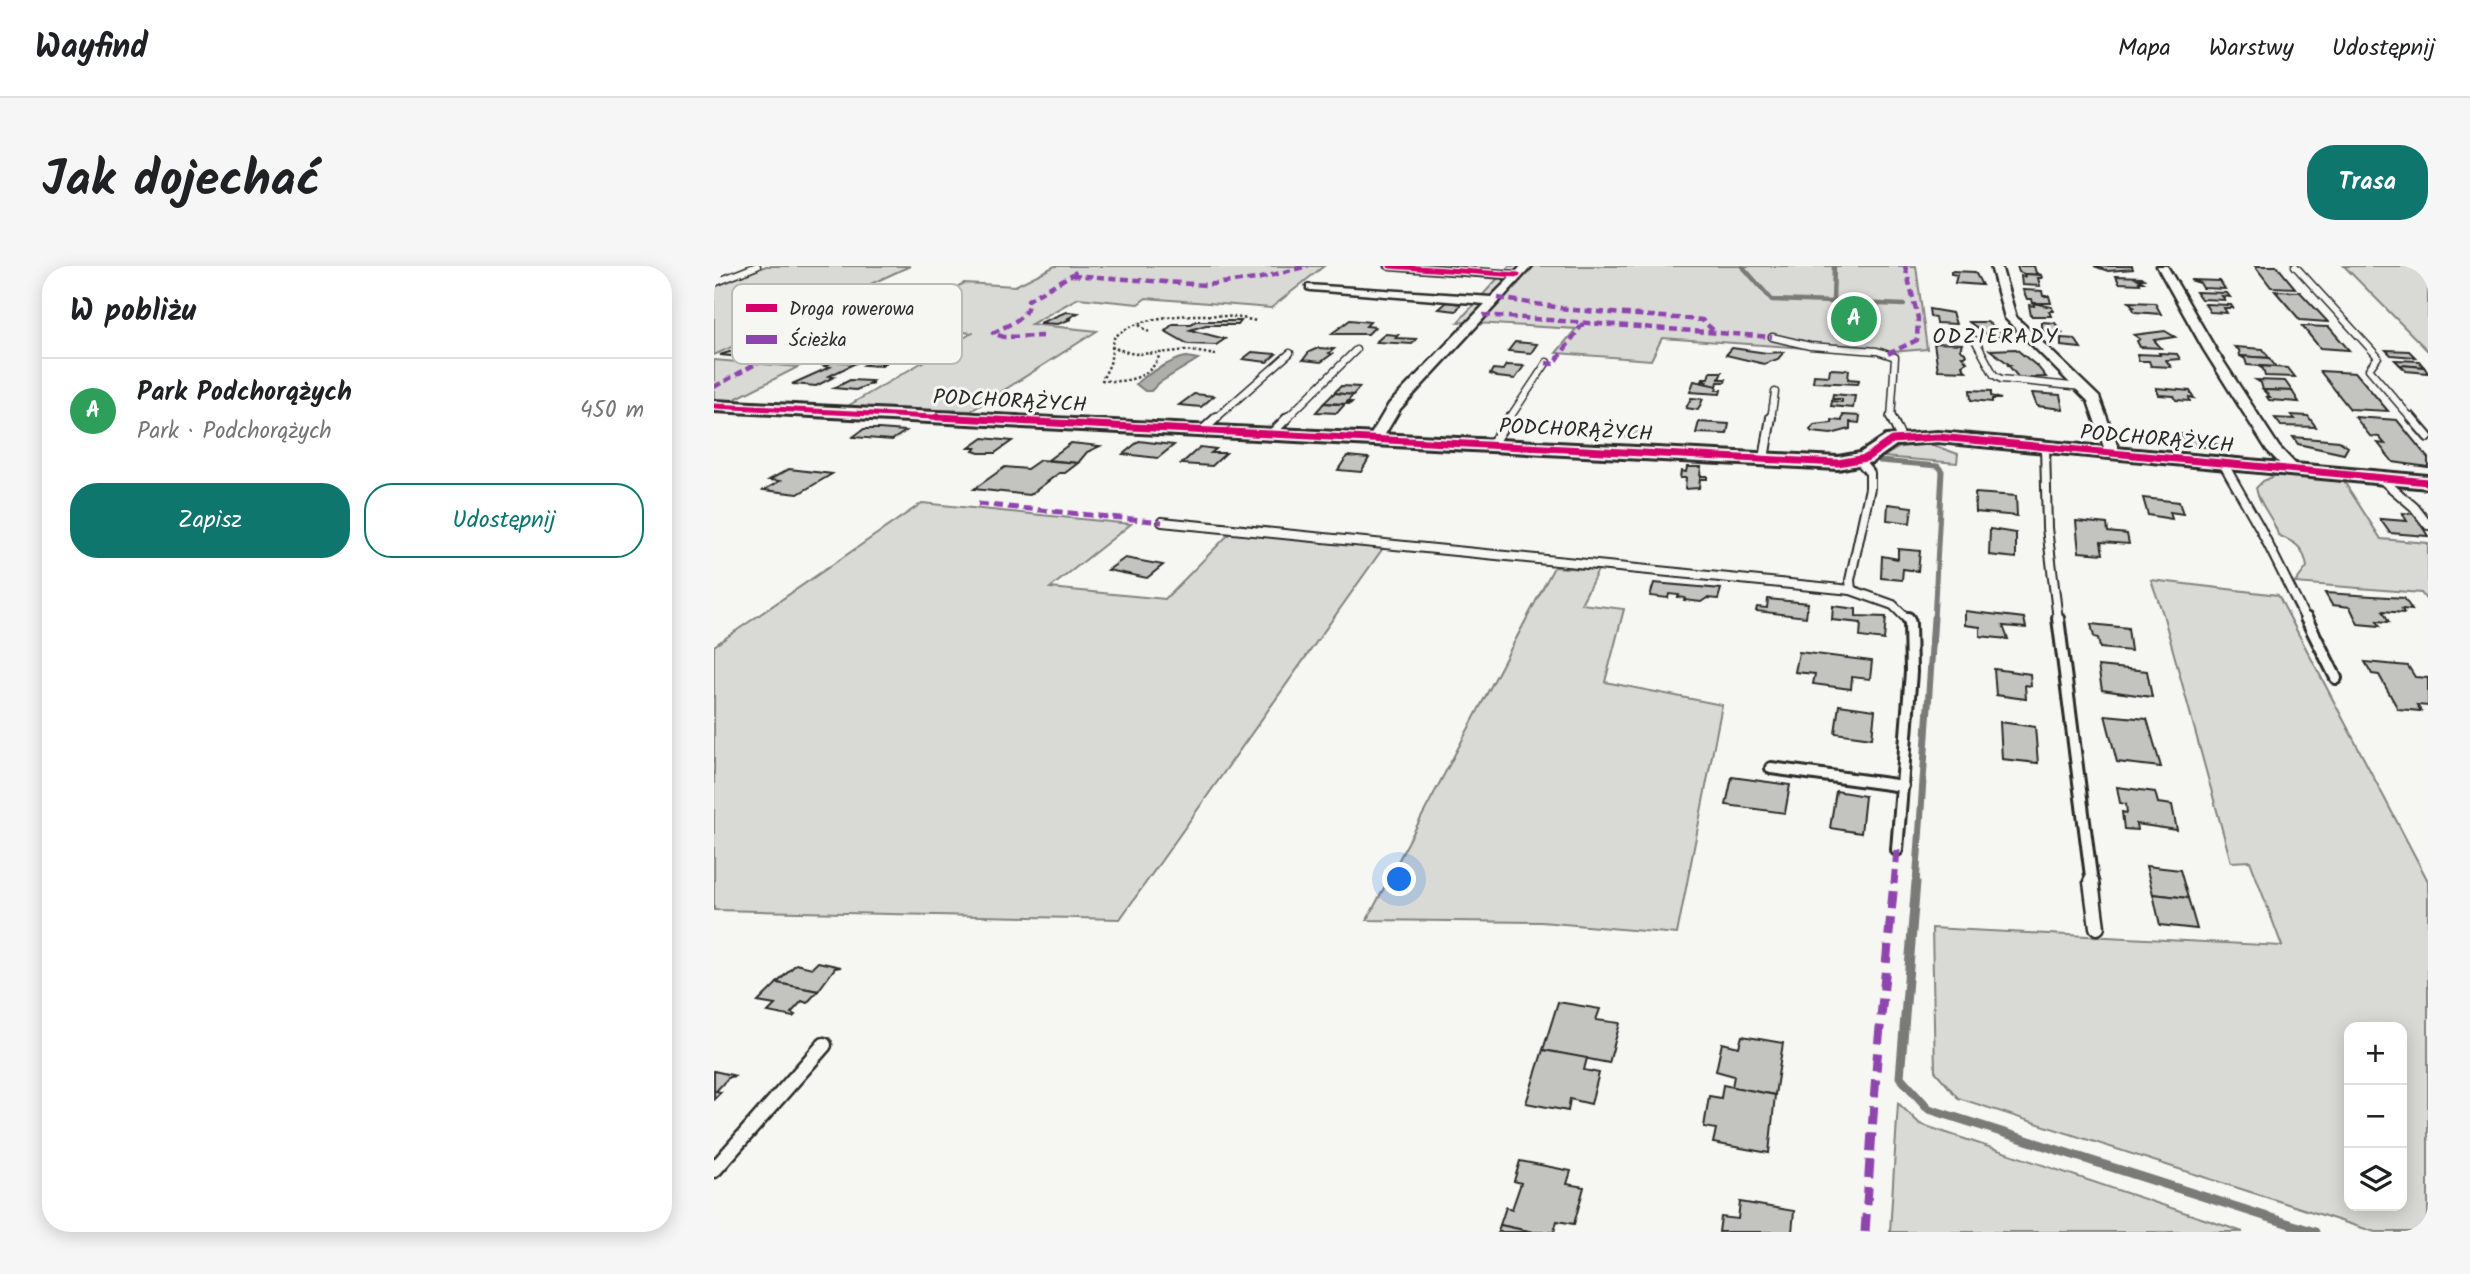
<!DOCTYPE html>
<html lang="pl">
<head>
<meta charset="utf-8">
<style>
  body { margin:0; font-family:Kalam,sans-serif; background:#f6f6f6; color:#202124 }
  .controls { position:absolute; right:21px; bottom:21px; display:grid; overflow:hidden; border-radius:14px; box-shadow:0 4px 18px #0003 }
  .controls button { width:63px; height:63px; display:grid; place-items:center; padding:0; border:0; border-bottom:2px solid #e0e0e0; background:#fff; color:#202124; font:35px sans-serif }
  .you { position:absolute; left:686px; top:614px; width:24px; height:24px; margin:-18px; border:5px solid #fff; border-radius:50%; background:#1a73e8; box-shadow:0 0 0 10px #1a73e833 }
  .badge { display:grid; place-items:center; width:46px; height:46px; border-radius:50%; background:#0f766e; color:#fff; font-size:23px; font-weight:700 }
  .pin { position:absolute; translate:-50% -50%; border:4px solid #fff; box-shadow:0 2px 7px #0006 }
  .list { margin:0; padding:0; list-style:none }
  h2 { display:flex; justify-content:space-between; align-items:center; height:91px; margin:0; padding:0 28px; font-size:30px }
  h2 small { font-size:23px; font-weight:400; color:#757577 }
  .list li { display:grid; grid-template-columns:46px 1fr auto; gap:21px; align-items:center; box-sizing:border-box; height:105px; padding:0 28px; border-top:2px solid #e0e0e0 }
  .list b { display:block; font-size:26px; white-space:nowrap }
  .list p { margin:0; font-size:23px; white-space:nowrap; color:#757577 }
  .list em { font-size:23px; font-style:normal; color:#757577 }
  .actions { display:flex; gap:14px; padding:21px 28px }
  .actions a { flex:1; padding:16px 0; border:2px solid #0f766e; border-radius:28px; text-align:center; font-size:24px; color:#0f766e }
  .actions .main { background:#0f766e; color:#fff }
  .icon { flex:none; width:38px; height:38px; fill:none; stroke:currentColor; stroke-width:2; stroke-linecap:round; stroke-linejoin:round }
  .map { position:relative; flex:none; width:1714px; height:966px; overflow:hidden; border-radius:28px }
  header { display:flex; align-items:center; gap:42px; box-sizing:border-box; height:98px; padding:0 35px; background:#fff; border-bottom:2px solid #e0e0e0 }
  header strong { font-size:33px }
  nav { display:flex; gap:38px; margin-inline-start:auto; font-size:24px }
  .intro { display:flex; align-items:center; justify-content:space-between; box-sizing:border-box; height:168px; padding:0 42px }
  h1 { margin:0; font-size:49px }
  .button { padding:18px 32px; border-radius:28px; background:#0f766e; color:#fff; font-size:24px; font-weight:700 }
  main { display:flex; gap:42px; padding:0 42px }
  aside { flex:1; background:#fff; border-radius:28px; box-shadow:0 4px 18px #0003 }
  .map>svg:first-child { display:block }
  .green { fill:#d9d9d5; stroke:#828280; stroke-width:2; fill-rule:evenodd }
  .water { fill:#aeaeab; stroke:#7a7a78; stroke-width:2 }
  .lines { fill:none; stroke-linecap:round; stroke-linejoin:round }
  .stream-far3 { stroke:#7a7a78; stroke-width:4.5 }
  .stream-far2 { stroke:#7a7a78; stroke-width:5 }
  .stream-far1 { stroke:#7a7a78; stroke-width:7 }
  .stream { stroke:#7a7a78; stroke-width:9 }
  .building { fill:#c3c3c0; stroke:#2b2b2b; stroke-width:2 }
  .service-far3-casing { stroke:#2b2b2b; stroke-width:9 }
  .service-far2-casing { stroke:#2b2b2b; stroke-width:12 }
  .service-far1-casing { stroke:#2b2b2b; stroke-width:16 }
  .service-casing { stroke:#2b2b2b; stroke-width:19 }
  .minor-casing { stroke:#2b2b2b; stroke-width:5 }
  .tertiary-casing { stroke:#2b2b2b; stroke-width:6 }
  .path { stroke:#2b2b2b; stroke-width:2.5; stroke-dasharray:2.5 2.5; stroke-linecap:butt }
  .service-far3 { stroke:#f6f6f2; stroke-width:6 }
  .service-far2 { stroke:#f6f6f2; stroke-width:8 }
  .service-far1 { stroke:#f6f6f2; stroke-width:10 }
  .service { stroke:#f6f6f2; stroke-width:14 }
  .minor { fill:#f6f6f2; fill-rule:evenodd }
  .tertiary { fill:#f6f6f2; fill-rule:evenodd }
  .quiet-far3 { stroke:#8e44ad; stroke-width:4.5; stroke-dasharray:8 4.5; stroke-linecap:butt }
  .quiet-far2 { stroke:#8e44ad; stroke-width:5; stroke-dasharray:10 5; stroke-linecap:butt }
  .quiet-far1 { stroke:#8e44ad; stroke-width:7; stroke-dasharray:14 7; stroke-linecap:butt }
  .quiet { stroke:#8e44ad; stroke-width:9; stroke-dasharray:18 9; stroke-linecap:butt }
  .cycleway-far1-casing { stroke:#f6f6f2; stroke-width:8 }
  .cycleway-casing { stroke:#f6f6f2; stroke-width:10 }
  .cycleway-far1 { stroke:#d6006c; stroke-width:5 }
  .cycleway { stroke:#d6006c; stroke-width:7 }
  .labels { text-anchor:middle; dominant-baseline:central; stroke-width:6; stroke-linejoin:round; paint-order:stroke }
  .far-neighbourhood-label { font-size:21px; letter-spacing:2px; fill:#2b2b2b; stroke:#f6f6f2 }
  .far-street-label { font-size:21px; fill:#2b2b2b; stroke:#f6f6f2 }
  .key { fill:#f6f6f2; stroke:#b9b9b6; stroke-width:2 }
  .key-label { font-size:19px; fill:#2b2b2b }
</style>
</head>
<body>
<header>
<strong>Wayfind</strong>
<nav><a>Mapa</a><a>Warstwy</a><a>Udostępnij</a></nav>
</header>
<div class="intro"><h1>Jak dojechać</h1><a class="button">Trasa</a></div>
<main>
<aside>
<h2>W pobliżu<small></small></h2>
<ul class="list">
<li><span class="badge" style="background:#2e9e5b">A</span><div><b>Park Podchorążych</b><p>Park · Podchorążych</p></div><em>450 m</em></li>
</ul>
<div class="actions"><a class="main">Zapisz</a><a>Udostępnij</a></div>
</aside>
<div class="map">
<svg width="1714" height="966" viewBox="0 0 1714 966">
  <rect width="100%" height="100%" fill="#f6f6f2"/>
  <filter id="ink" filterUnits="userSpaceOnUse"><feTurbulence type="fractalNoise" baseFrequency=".0143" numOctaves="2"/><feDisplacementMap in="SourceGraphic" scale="14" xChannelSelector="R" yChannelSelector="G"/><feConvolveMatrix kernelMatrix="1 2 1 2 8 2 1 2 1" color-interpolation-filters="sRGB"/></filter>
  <g filter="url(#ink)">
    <g class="green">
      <polygon points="52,0 196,0 91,48 179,56 250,17 301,20 341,0 610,0 557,42 432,32 424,38 364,32 317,58 383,65 257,145 132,141 258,67 84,51 0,89 0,21"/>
      <polygon points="795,0 1202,0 1213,83 1165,87 948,72 937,94 842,87 862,63 744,56"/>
      <polygon points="1630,0 1714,0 1714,85"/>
      <polygon points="0,94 84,101 17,135 0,135"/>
      <polygon points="1213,177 1244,188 1243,197 1169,191 1191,178"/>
      <path d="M 1567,207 L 1629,214 L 1667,273 L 1714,277 L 1714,336 L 1707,327 L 1581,317 L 1593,301 C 1590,281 1582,277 1564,269 C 1560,251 1545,240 1542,222 L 1549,215 Z"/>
      <polygon points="208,237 417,258 336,322 451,333 516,267 669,282 406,653 0,644 0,380"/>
      <polygon points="840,301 884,304 867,338 910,343 891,416 1008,439 963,668 827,656 653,654"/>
      <path d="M 1437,314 L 1564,329 L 1714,615 L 1714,966 L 1661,966 L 1244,832 L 1221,805 L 1218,662 L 1568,680 L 1536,595 L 1517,596 L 1449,348 ZM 1688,761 L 1688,940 L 1635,940 L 1635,761 Z"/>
      <polygon points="1184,837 1206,858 1529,966 1176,966"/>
    </g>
    <path class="water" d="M 473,91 L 484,93 L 445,117 L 437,125 L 431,125 L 422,118 C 429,110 463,91 473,91 Z"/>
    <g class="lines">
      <g class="stream-far3">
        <polyline points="1028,0 1058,34 1119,36"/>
        <polyline points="1120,0 1119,36 1190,39"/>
      </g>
      <polyline class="stream-far2" points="1166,195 1224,200 1228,205 1220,354"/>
      <polyline class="stream-far1" points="1202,618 1220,352"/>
      <polyline class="stream" points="1202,616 1186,811 1215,843 1601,966"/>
    </g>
    <g class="building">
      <polygon points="1303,0 1320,0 1322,7 1327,9 1310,8 1305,6"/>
      <polygon points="1380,0 1418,0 1419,3 1394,5"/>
      <polygon points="1541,0 1563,0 1581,22 1557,21"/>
      <polygon points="1237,5 1261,6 1268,19 1241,17 1243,9 1237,8"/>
      <polygon points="1310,8 1327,9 1328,12 1324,12 1326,20 1308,19 1307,10 1311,11"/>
      <polygon points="1402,10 1428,11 1430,13 1424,13 1429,16 1425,16 1426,18 1405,17"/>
      <polygon points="1476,14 1506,15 1511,23 1489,22 1486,17"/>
      <polygon points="1309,24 1328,25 1329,30 1335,30 1337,37 1319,37 1318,33 1313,33"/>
      <polygon points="1561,25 1586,26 1614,56 1586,54"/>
      <polygon points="1482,26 1513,27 1516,31 1508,30 1511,34 1487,33"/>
      <polygon points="733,36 739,37 747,38 742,45 725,43"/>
      <polygon points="1415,36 1441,37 1447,48 1421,46 1418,41 1420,41"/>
      <polygon points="1319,37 1338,41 1339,45 1335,45 1337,50 1317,50 1315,39 1320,40"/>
      <polygon points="1491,38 1517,39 1519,42 1510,42 1513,47 1496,46"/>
      <polygon points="1215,43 1238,47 1242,58 1222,57 1221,51 1216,50"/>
      <polygon points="352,46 364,47 353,53 357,53 344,58 326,57"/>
      <polygon points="636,54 656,56 652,60 661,61 654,68 617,68"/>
      <polygon points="482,55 527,55 524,59 492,59 476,64 511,73 502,79 474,78 451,65 459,58 477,58"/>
      <polygon points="1255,56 1273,56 1295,71 1276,71"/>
      <polygon points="1328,56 1341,57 1348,66 1328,65"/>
      <polygon points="1588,60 1615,61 1635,84 1606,82"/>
      <polygon points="1451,65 1461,71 1440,74 1447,82 1426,81 1423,75 1426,73 1420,69"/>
      <polygon points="671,68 684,69 681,72 702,73 698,78 662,76"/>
      <polygon points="1347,72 1361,73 1367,82 1347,80"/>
      <polygon points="801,76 823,78 817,87 794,85"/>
      <polygon points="1220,77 1248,78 1246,84 1251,87 1252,90 1248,90 1253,96 1248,99 1249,102 1252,105 1224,104"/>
      <polygon points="1521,81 1549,83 1555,92 1526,90 1525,84"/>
      <polygon points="604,82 620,83 615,87 618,88 607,96 589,94 595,86"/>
      <polygon points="1018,82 1053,87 1070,86 1064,93 1050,98 1012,89"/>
      <polygon points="1302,83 1324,101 1332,111 1305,112 1294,99 1296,99 1276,84"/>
      <polygon points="21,84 36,85 31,87 36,88 27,91 6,89"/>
      <polygon points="1672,84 1695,85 1701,91 1677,89"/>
      <polygon points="538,86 562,88 553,96 529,93"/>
      <polygon points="1445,87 1463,88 1466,93 1452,94 1457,101 1437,100 1435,95 1425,95 1423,88 1446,89"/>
      <polygon points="168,89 178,90 166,97 171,97 167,100 150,99"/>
      <polygon points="1526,90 1555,92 1562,101 1533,99 1531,93"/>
      <polygon points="1681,94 1705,95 1710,101 1686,99"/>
      <polygon points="120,95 142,97 115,110 120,111 102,120 78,118 116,101 110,100"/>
      <polygon points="792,99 810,100 801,113 783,111 776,108 779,103 789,104"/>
      <polygon points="1686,99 1710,101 1714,107 1692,105"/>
      <polygon points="1544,100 1574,102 1581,111 1551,110 1549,103"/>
      <polygon points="1116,103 1135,104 1134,113 1145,114 1144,118 1099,116 1100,109 1115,110"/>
      <polygon points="1606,105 1642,107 1674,145 1636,143"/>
      <polygon points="996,106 1008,106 1005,113 1012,113 1011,116 1004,116 1003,120 991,119 993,115 988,115 989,112 994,112"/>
      <polygon points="136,114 158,115 155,117 159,117 142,124 120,122"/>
      <polygon points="1542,114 1571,115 1578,125 1549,124 1547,117"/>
      <polygon points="980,115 1003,120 1002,124 1007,124 1006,128 976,126"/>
      <polygon points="627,120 646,121 639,129 620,127"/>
      <polygon points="1442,122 1476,125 1480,132 1475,131 1476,135 1462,134 1460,130 1445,129"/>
      <polygon points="1256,124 1277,125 1277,130 1287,133 1278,133 1278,136 1257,134"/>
      <polygon points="1549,124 1578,125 1585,136 1555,134 1553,131 1556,131"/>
      <polygon points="620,127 639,129 633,136 638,136 636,138 610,137"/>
      <polygon points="1318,127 1346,129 1349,143 1323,140"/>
      <polygon points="480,128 500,130 487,141 465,139"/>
      <polygon points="1119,128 1141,130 1139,142 1117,140 1118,135 1128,136 1128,133 1118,133"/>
      <polygon points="977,132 989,133 984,144 972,142"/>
      <polygon points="610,137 620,138 631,138 623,147 602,146"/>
      <polygon points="1129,149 1146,150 1145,157 1136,156 1136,163 1117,168 1098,166 1096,164 1100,159 1118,157 1118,154 1128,155"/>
      <polygon points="1577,149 1594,150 1602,161 1567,160 1561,152 1580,153"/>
      <polygon points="1641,151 1683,154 1714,192 1714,201 1679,196 1664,177 1671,178 1665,171 1656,170"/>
      <polygon points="985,156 1015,158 1013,168 982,167"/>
      <polygon points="918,160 934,163 932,171 909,170 911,162"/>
      <polygon points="150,163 165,163 192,165 178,174 139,171"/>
      <polygon points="1465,168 1497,171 1499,178 1508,179 1509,182 1479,180 1459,174 1467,172"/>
      <polygon points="1579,171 1625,175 1634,181 1630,188 1584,178"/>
      <polygon points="269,172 298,175 281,187 265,187 259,185 262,182 255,182"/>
      <polygon points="425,175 450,178 460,179 444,192 409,188"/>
      <polygon points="357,177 386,180 373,186 364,197 334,194"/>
      <polygon points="486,181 502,183 497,187 512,187 498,200 467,198"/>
      <polygon points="633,190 655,192 647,206 624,204"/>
      <polygon points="326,194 364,197 351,207 345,207 316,229 260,223 291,201 313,203"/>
      <polygon points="973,201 987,201 986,210 993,210 993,213 986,213 985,222 971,223 972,212 966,212 967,205 972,206"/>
      <polygon points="75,203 118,208 84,228 50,224 66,215 55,214"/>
      <polygon points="1261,227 1302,230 1303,250 1262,246"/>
      <polygon points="1429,232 1465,236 1469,248 1456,246 1458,253 1434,249"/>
      <polygon points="1174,238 1198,241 1196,257 1173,254"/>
      <polygon points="1688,247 1700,248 1714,270 1676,267 1666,253 1693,255"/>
      <polygon points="1362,255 1393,258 1394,266 1413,268 1415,278 1387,276 1389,288 1365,286"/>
      <polygon points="1276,263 1302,267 1302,292 1275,289"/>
      <polygon points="1184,283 1206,285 1204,305 1189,303 1188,314 1167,312 1168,290 1184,293"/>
      <polygon points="411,292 449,299 433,312 394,304"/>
      <polygon points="940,317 1007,323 1004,333 993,332 987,336 970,334 971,332 964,331 965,329 955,328 954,332 936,330"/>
      <polygon points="1611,327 1690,332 1698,344 1688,343 1690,347 1669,345 1675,356 1663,355 1666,360 1644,358 1636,341 1618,339"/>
      <polygon points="1054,333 1094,337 1092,351 1042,345 1043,341 1053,342"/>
      <polygon points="1119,340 1142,343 1142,350 1172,351 1170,374 1146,371 1147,357 1118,354"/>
      <polygon points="1251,345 1310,352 1312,362 1289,360 1294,373 1266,370 1266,361 1251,359"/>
      <polygon points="1377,358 1414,362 1417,385 1386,382 1384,372 1380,371"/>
      <polygon points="1085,386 1158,395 1156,413 1138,411 1137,423 1099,418 1101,408 1081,406"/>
      <polygon points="1651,396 1694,400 1701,411 1714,412 1714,440 1703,439 1707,445 1684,443 1665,409 1658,408"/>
      <polygon points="1384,400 1433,405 1438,431 1388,424"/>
      <polygon points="1280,403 1316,408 1317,420 1311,419 1312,433 1282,429"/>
      <polygon points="1125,439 1161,444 1158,472 1121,467"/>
      <polygon points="1391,449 1433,453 1447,501 1403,496"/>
      <polygon points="1286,456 1321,461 1324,497 1288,493"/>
      <polygon points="1018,511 1076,519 1071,547 1012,539"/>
      <polygon points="1403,521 1441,526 1444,537 1458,539 1463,564 1422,558 1423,564 1410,563 1408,546 1413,547 1412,538 1406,537"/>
      <polygon points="1122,525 1151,530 1147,567 1116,562"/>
      <polygon points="1432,600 1466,604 1474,632 1439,628"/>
      <polygon points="1439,628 1474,632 1483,663 1446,659"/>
      <polygon points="104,696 127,701 121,702 104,725 63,717 82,698 98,702"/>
      <polygon points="63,717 104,725 93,737 88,735 77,747 81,749 79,751 54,746 61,739 44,736"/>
      <polygon points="844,736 886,743 882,754 906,757 895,797 829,784"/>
      <polygon points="1028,770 1069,777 1061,829 1018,821 1020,810 1002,805 1008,777 1025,781"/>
      <polygon points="829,784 873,792 870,804 885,807 877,838 856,833 854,845 812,837"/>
      <polygon points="0,805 22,810 15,811 2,825 7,826 0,833"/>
      <polygon points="1009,819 1061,829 1055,887 999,877 1002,863 990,861 995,830 1007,832"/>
      <polygon points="806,895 857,905 853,918 870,921 860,958 843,955 840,966 819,966 786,959 792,941 798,943 807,917 800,915"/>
      <polygon points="1026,936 1080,945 1078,966 1005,966 1007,951 1024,953"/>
      <polygon points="786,959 819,966 784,966"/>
    </g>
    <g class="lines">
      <defs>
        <g id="service-far3">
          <polyline points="1581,0 1664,91 1655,103 1698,153"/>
          <polyline points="0,17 43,0"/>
          <polyline points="1058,71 1096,80 1163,85 1181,91 1177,153"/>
          <polyline points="1261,74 1280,109 1287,113 1368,121"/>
          <polyline points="501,153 576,87"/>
          <polyline points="572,153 642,84"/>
          <polyline points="795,153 833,96"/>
          <polyline points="1057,153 1061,126"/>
        </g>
        <g id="service-far2">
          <polyline points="1177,151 1187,172"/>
          <polyline points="1697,151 1714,171"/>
          <polyline points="490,163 503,151"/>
          <polyline points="558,167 574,151"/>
          <polyline points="778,178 796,151"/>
          <polyline points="1331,181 1333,262 1344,354"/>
          <polyline points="1050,193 1057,151"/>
          <polyline points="1145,194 1156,207 1156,222 1136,314 1137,324 1179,339 1194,354"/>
          <polyline points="1509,197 1546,262 1592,354"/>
          <polyline points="1666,212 1700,241 1714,259"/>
          <polyline points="448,256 1137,324"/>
        </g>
        <g id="service-far1">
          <polyline points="1344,352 1378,618"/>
          <polyline points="1592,352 1622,412"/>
          <polyline points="1057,502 1189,520"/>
          <polyline points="1183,584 1197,406 1196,357 1194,352"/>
        </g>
        <g id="service">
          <polyline points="1377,616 1383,661"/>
          <polyline points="0,904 110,779"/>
        </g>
        <g id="minor">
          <polygon points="671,0 721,0 802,6 807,0 818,0 686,143 667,175 662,176 655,172 675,138 771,38 597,24 593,23 593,19 777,31 796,12 676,3"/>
          <polygon points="1277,0 1287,0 1302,51 1385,131 1406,187 1404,190 1394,190 1392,187 1374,135 1291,52"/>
          <polygon points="1443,0 1453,0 1502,84 1565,181 1587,204 1585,207 1575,207 1553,184 1490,84"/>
        </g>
        <polygon id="tertiary" points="0,135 1124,191 1146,187 1172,170 1224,166 1714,210 1714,222 1224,176 1182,179 1158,196 1124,203 0,145"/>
      </defs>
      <use href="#service-far3" class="service-far3-casing"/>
      <use href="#service-far2" class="service-far2-casing"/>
      <use href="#service-far1" class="service-far1-casing"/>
      <use href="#service" class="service-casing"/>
      <use href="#minor" class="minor-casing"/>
      <use href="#tertiary" class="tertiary-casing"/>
      <g class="path">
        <polyline points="425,59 435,66"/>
        <polyline points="397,81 420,88 446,87"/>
        <path d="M 502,89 L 473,84 L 446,87 C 439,112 411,118 388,114 L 396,98 L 400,72 C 427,44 506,46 542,55"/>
      </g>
      <use href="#service-far3" class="service-far3"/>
      <use href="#service-far2" class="service-far2"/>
      <use href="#service-far1" class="service-far1"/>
      <use href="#service" class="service"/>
      <use href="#minor" class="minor"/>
      <use href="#tertiary" class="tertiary"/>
      <g class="quiet-far3">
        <polyline points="358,9 491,19 543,13 594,0"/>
        <polyline points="784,32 860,44 988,54 999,64"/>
        <polyline points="769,49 1058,71"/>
        <path d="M 329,70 L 290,71 L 279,67 C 293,59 316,52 314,34 L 364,5"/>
        <polyline points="1174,88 1203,74 1204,52 1191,0"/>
        <polyline points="832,97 840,98 870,56"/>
        <polyline points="0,121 78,78"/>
      </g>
      <polyline class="quiet-far2" points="264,238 448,256"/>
      <polyline class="quiet-far1" points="1180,618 1183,584"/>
      <polyline class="quiet" points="1151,966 1163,793 1180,616"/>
      <defs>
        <g id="cycleway-far1">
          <polyline points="676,0 804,9"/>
          <polyline points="0,140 258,153"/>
        </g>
        <polyline id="cycleway" points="223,151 1124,197 1152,192 1178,174 1224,171 1714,216"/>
      </defs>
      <use href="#cycleway-far1" class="cycleway-far1-casing"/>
      <use href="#cycleway" class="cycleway-casing"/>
      <use href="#cycleway-far1" class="cycleway-far1"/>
      <use href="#cycleway" class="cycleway"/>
    </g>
  </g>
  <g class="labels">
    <g class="far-neighbourhood-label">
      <text x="1282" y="71">ODZIERADY</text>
    </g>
    <g class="far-street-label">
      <text transform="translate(296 136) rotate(3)">PODCHORĄŻYCH</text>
      <text transform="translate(862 165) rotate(3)">PODCHORĄŻYCH</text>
      <text transform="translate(1443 174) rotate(5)">PODCHORĄŻYCH</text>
    </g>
  </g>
  <rect x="18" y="18" width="230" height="80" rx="10" class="key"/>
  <rect x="32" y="38" width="31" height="8" fill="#d6006c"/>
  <rect x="32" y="69" width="31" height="9" fill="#8e44ad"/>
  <g class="key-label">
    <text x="75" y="49">Droga rowerowa</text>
    <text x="75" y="80">Ścieżka</text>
  </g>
</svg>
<div class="controls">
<button>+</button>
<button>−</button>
<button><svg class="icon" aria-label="layers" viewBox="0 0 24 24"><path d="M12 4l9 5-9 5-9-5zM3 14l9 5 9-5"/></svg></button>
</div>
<div class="you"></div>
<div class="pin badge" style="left:1140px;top:53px;background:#2e9e5b">A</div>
</div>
</main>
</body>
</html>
